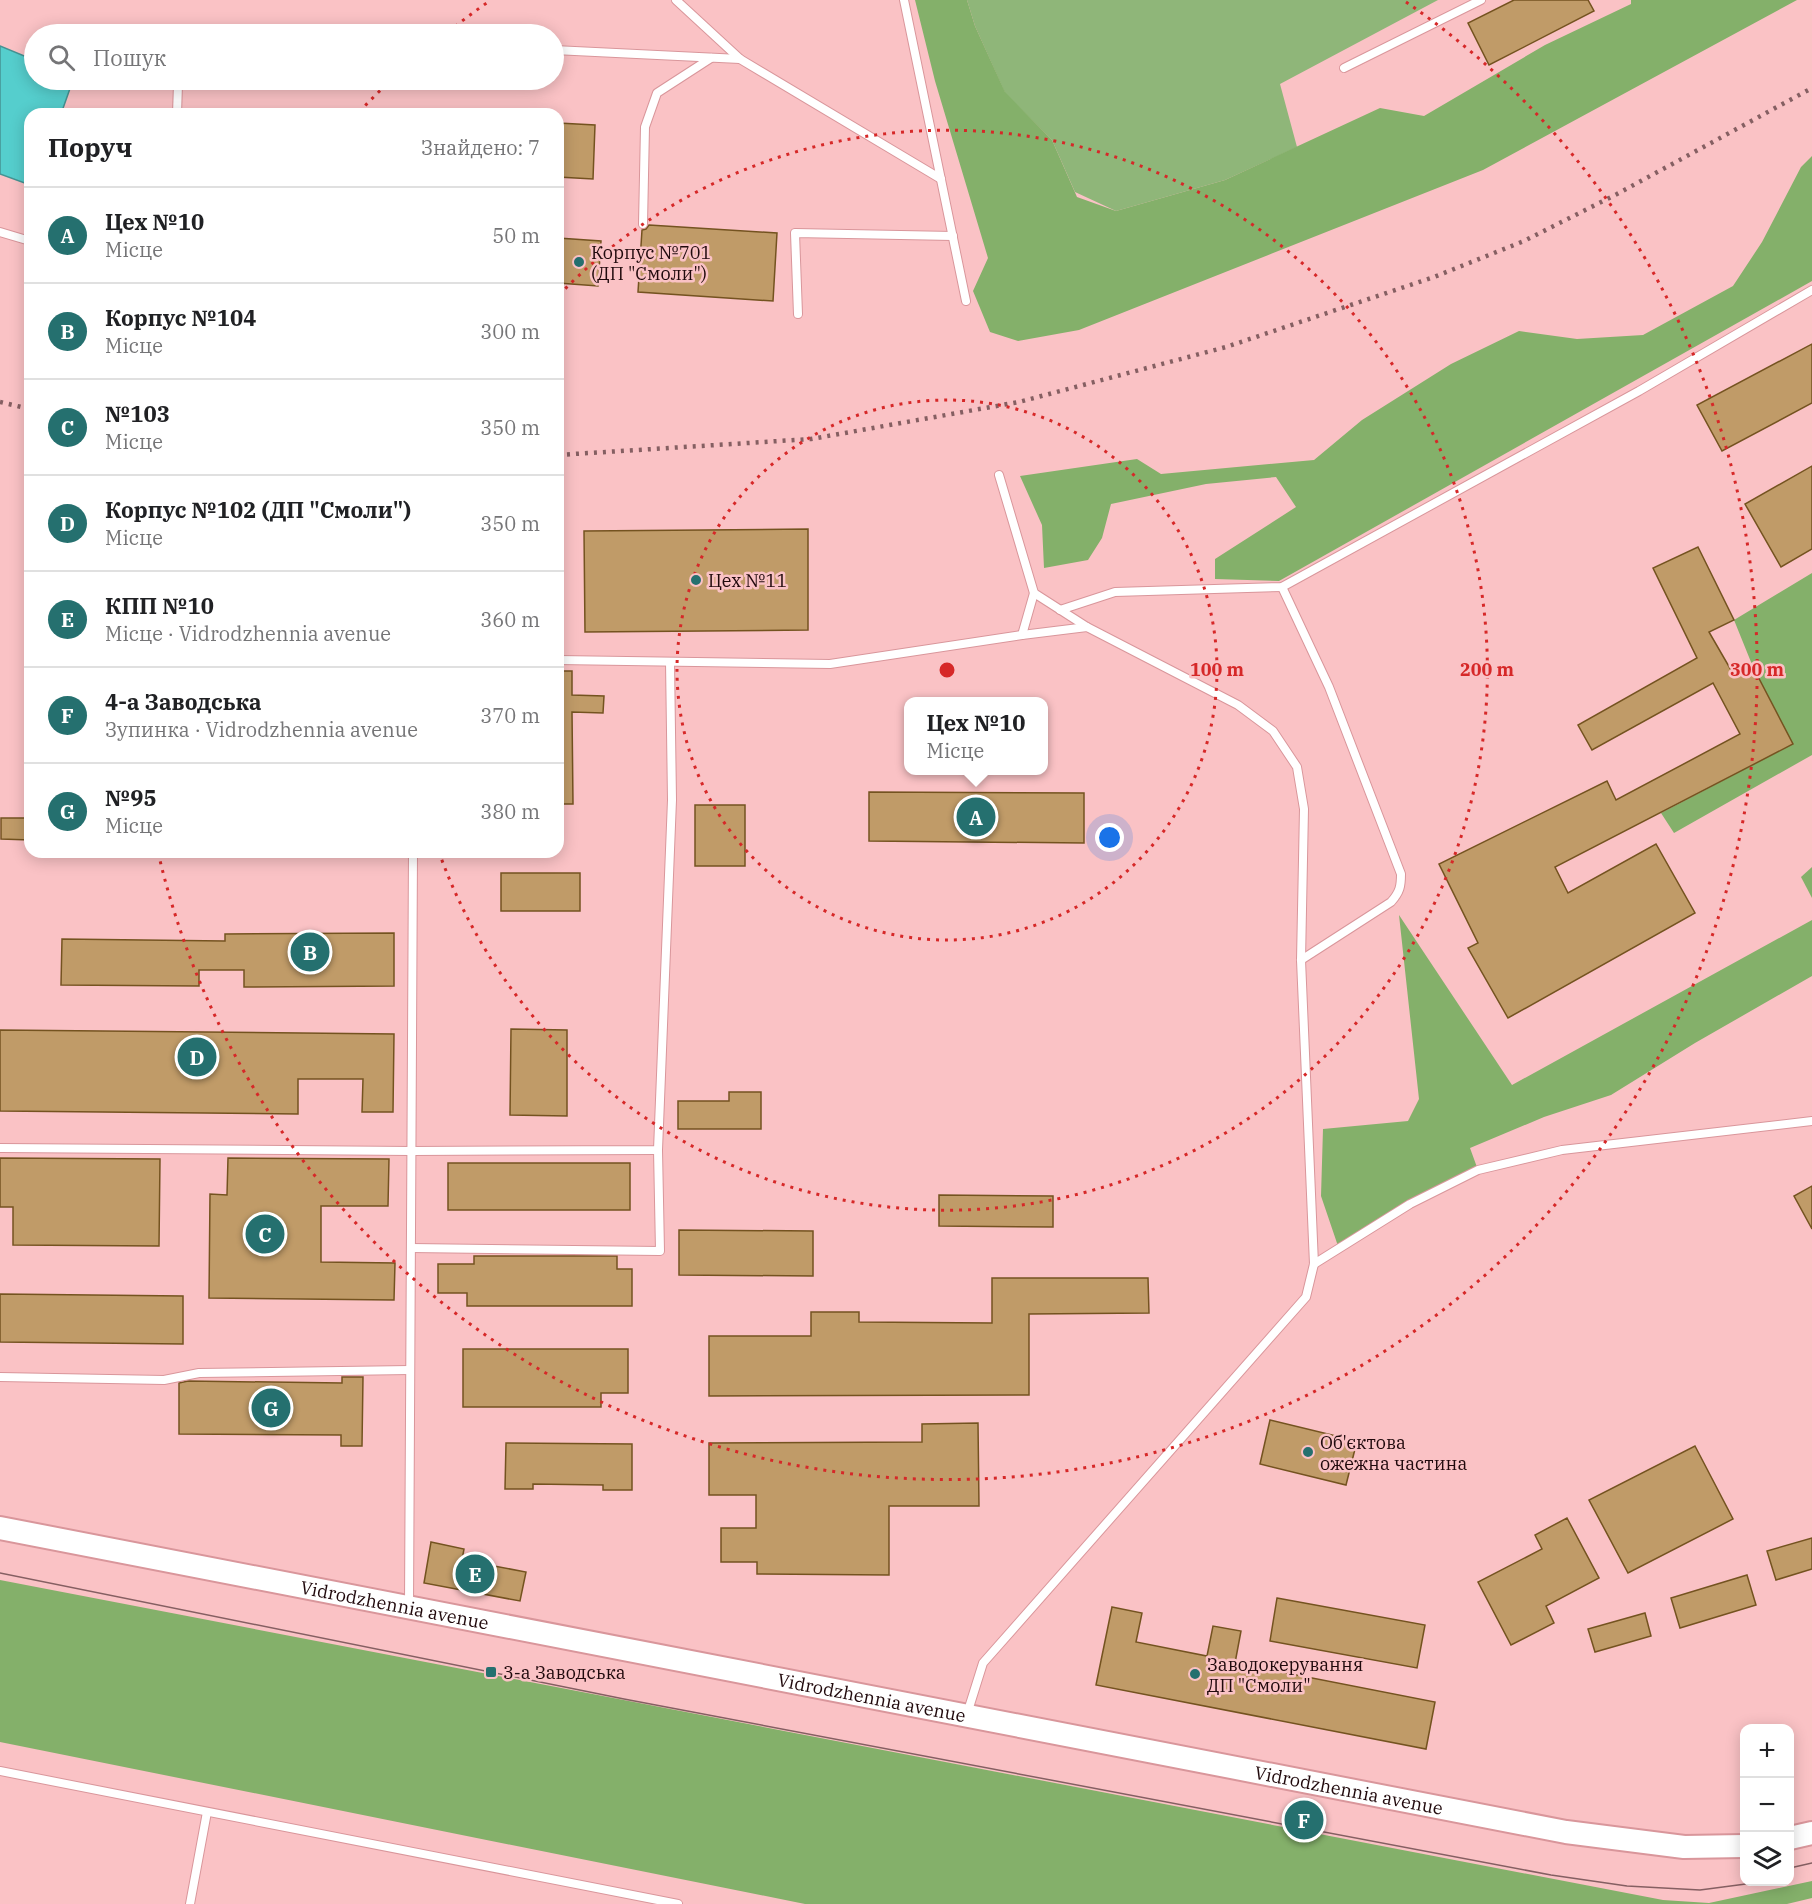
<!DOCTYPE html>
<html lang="uk">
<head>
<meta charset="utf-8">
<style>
  body { margin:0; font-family:"IBM Plex Serif",serif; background:#f6f6f6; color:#202124 }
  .controls { position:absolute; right:18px; bottom:18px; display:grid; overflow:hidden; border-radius:12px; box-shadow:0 3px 15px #0003 }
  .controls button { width:54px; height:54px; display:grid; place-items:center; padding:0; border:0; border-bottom:2px solid #e0e0e0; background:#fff; color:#202124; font:30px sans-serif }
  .you { position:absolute; left:1110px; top:838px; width:21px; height:21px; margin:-15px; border:4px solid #fff; border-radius:50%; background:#1a73e8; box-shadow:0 0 0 9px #1a73e833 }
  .badge { display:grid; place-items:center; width:39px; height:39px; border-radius:50%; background:#25706f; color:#fff; font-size:20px; font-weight:700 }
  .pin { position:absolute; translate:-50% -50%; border:3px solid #fff; box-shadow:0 2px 6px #0006 }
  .popup { position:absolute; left:904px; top:697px; width:144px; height:78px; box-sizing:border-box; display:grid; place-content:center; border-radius:12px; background:#fff; filter:drop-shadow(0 2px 4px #0005); font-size:20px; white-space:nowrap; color:#757577 }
  .popup b { font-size:22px; color:#202124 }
  .popup::after { content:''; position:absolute; left:50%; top:100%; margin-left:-12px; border:12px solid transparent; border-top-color:#fff }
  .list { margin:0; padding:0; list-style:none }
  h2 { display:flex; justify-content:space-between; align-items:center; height:78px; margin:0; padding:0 24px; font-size:26px }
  h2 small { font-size:20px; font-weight:400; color:#757577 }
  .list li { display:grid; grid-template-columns:39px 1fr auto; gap:18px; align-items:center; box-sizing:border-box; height:96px; padding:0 24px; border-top:2px solid #e0e0e0 }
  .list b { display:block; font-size:22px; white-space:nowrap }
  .list p { margin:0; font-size:20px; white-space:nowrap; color:#757577 }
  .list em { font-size:20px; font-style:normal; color:#757577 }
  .icon { flex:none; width:33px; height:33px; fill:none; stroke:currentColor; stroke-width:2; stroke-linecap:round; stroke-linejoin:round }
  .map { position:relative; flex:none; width:1812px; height:1904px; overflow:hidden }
  .search { position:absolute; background:#fff; box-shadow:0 3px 15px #0003; left:24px; top:24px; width:540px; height:66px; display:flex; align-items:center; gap:15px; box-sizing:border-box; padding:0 21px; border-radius:33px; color:#757577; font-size:22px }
  .panel { position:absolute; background:#fff; box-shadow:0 3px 15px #0003; left:24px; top:108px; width:540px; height:750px; border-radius:18px }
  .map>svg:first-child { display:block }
  .green { fill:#8fb679 }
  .forest { fill:#84b06a }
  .water { fill:#55cecd; stroke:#459393; stroke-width:1.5 }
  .building { fill:#c09b68; stroke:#745320; stroke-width:1.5 }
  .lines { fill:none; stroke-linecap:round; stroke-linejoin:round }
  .lane-casing { stroke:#d9969b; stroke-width:10 }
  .secondary-casing { stroke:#d9969b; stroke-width:26 }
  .lane { stroke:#fff; stroke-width:8 }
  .secondary { stroke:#fff; stroke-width:22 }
  .tram { stroke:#855f62; stroke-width:1.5 }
  .rail { stroke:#855f62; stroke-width:4.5; stroke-dasharray:3 6; stroke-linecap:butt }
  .ring { fill:none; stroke:#d62828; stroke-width:3; stroke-dasharray:3 6 }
  .poi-dot { fill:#25706f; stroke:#fac2c5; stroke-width:2 }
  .labels { text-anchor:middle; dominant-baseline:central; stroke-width:5; stroke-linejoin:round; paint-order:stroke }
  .poi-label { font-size:18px; fill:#20090c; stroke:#fac2c5; text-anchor:start }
  .street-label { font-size:18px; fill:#20090c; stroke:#fac2c5 }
  .centre { fill:#d62828; stroke:#fac2c5; stroke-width:3 }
  .ring-label { font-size:18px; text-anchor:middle; font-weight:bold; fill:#d62828; stroke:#fac2c5; stroke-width:5; stroke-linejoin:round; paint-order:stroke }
</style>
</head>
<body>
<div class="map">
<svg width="1812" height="1904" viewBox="0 0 1812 1904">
  <rect width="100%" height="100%" fill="#fac2c5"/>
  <polygon class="green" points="967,0 1438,0 1280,84 1297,147 1225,180 1116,211 1075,192 1052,140 1005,93 975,26"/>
  <g class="forest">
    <polygon points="915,0 967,0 975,26 1005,92 1052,140 1077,197 1116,211 1225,180 1380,108 1424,116 1545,45 1631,4 1631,0 1797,0 1483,170 1079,330 1018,341 990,332 973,291 988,258 935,81"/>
    <polygon points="1812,156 1812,281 1279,581 1215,579 1215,559 1296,507 1276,477 1206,484 1111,504 1102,538 1088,560 1044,568 1042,525 1020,476 1137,459 1161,474 1314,460 1362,420 1451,364 1519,331 1577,339 1643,335 1733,286 1762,242 1801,167"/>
    <polygon points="1812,573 1812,755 1674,833 1661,813 1793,744 1753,667 1734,620"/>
    <polygon points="1812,867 1812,898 1801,877"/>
    <polygon points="1399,915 1512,1085 1812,920 1812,976 1695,1043 1611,1095 1544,1117 1470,1148 1478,1170 1410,1204 1339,1249 1321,1196 1323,1129 1408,1121 1419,1099"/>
    <polygon points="0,1580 1663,1900 1709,1903 1812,1881 1812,1898 1787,1904 805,1904 0,1742"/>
  </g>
  <polygon class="water" points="0,46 34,60 34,80 73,80 61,114 30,114 30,185 0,174"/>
  <g class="building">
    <polygon points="1514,0 1588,0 1594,11 1489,65 1468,23"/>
    <polygon points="558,123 595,125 593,179 558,177"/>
    <polygon points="649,225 777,233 773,301 638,292 642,230 646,229"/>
    <polygon points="558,238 601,241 598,286 558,283"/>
    <polygon points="1812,344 1812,403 1722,451 1697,405"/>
    <polygon points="1812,466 1812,549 1781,567 1745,504"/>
    <polygon points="808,529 808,630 585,632 584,531"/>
    <polygon points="1698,547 1734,620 1709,632 1735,677 1753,667 1793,744 1555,867 1568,893 1656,844 1695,913 1508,1018 1468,948 1478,943 1439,864 1607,781 1616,800 1740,734 1713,683 1592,750 1578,725 1697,658 1653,568"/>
    <polygon points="558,671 572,671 572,695 604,696 603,713 572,712 573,804 558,804"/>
    <polygon points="869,792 1084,793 1084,843 869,841"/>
    <rect x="695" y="805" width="50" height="61"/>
    <polygon points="1,818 30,818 30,840 1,839"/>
    <rect x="501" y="873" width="79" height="38"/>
    <polygon points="394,933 394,986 244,987 244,970 199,970 199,986 61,985 62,939 225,941 225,934"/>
    <polygon points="511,1029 567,1030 567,1116 510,1115"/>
    <polygon points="0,1030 394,1034 393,1112 362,1112 363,1079 298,1079 298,1114 0,1111"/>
    <polygon points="729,1092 761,1092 761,1129 678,1129 678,1101 729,1101"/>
    <polygon points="0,1158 160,1159 159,1246 13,1245 13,1207 0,1207"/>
    <polygon points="228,1158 389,1159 388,1206 321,1206 321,1262 395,1263 394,1300 209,1298 210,1194 227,1195"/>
    <rect x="448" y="1163" width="182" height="47"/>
    <polygon points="1812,1186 1812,1229 1794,1196"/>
    <polygon points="939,1195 1053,1196 1053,1227 939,1226"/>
    <polygon points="679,1230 813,1231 813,1276 679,1275"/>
    <polygon points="474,1256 617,1256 617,1269 632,1269 632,1306 467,1306 467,1293 438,1293 438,1264 474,1264"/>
    <polygon points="992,1278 1148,1278 1149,1313 1029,1314 1029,1395 709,1396 709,1336 811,1336 811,1312 859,1312 859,1322 992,1323"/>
    <polygon points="0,1294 183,1296 183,1344 0,1342"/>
    <polygon points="463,1349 628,1349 628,1393 601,1393 601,1407 463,1407"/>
    <polygon points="342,1377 363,1377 362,1446 341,1446 341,1435 179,1434 179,1383 188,1381 342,1383"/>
    <polygon points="1270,1420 1357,1441 1346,1485 1260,1464"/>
    <polygon points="978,1423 979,1506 889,1506 889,1575 757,1574 757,1562 721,1562 721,1528 756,1528 756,1495 709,1495 709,1443 922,1442 922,1424"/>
    <polygon points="506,1443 632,1444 632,1490 603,1490 603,1485 533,1484 533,1489 505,1489"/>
    <polygon points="1695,1446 1733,1519 1628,1573 1589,1500"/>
    <polygon points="1567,1518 1599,1578 1546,1606 1554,1623 1511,1645 1478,1582 1542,1549 1535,1535"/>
    <polygon points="1812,1538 1812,1569 1776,1580 1767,1551"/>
    <polygon points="431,1542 464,1549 462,1560 526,1572 520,1601 424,1583"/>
    <polygon points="1747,1575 1756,1605 1680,1628 1671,1598"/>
    <polygon points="1277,1598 1425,1625 1417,1668 1270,1641"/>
    <polygon points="1112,1607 1142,1613 1136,1642 1207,1656 1213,1626 1241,1631 1235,1663 1435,1702 1426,1749 1096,1685"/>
    <polygon points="1645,1613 1651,1636 1595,1652 1588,1629"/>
  </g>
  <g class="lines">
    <defs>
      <g id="lane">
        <polyline points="676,0 740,59 941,179"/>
        <polyline points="904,0 966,301"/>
        <polyline points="220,33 254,34"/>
        <polyline points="554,50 740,59"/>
        <polyline points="1344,68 1481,0"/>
        <polyline points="177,114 178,84"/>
        <polyline points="643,224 645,127 657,93 711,58"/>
        <polyline points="0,232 30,241"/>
        <polyline points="798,314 795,233 953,236"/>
        <polyline points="999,475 1034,593 1087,627"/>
        <path d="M 1282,587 L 1329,687 L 1401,874 C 1401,886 1400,892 1391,902 L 1301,960"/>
        <polyline points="1060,610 1115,592 1282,587 1639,391 1812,290"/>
        <polyline points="1022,635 1034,593"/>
        <polyline points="558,660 830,664 1022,635 1087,627 1238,705 1273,731 1297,767 1304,809 1301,960 1314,1264 1306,1297 983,1663 967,1714"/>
        <polyline points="0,1148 411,1151 658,1150 672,800 670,662"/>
        <polyline points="411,1248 660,1251 658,1150"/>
        <polyline points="1314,1264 1410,1204 1478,1170 1562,1150 1812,1121"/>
        <polyline points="0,1377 164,1380 199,1373 410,1370"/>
        <polyline points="409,1605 413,852"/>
        <polyline points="0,1771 678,1904"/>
        <polyline points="190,1904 207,1812"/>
      </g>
      <g id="secondary">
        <path id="s1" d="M 0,1528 L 1566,1832 L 1684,1847 L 1744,1846"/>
        <polyline points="1790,1838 1812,1833"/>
      </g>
    </defs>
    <use href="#lane" class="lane-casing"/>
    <use href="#secondary" class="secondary-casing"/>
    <use href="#lane" class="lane"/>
    <use href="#secondary" class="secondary"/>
    <g class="tram">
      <polyline points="0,1573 624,1699 1551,1875 1627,1886 1700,1890 1761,1882"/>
      <polyline points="1790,1868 1812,1863"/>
    </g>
    <g class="rail">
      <polyline points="0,402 30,409"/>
      <polyline points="558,455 811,439 1019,402 1226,347 1434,277 1524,241 1617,194 1812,88"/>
    </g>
  </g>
  <g class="ring">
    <circle cx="947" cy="670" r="270"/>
    <path d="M559 295A540 540 0 1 1 440 855"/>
    <path d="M359 112A810 810 0 0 1 389 82M448 32A810 810 0 0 1 488 2M1406 2A810 810 0 1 1 158 852"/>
  </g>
  <g class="poi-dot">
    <circle cx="579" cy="262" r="6"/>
    <circle cx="696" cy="580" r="6"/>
    <circle cx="1308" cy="1452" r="6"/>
    <rect x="485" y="1666" width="12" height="12" rx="3"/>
    <circle cx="1195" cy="1674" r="6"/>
  </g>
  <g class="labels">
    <g class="poi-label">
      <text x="591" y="252">Корпус №701<tspan x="591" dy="21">(ДП "Смоли")</tspan></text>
      <text x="708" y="580">Цех №11</text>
      <text x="1320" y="1442">Об'єктова<tspan x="1320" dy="21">ожежна частина</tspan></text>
      <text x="1207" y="1664">Заводокерування<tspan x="1207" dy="21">ДП "Смоли"</tspan></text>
      <text x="503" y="1672">3-а Заводська</text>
    </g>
    <g class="street-label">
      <text stroke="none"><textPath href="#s1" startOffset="402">Vidrodzhennia avenue</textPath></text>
      <text stroke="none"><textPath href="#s1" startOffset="888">Vidrodzhennia avenue</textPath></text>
      <text stroke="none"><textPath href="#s1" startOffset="1374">Vidrodzhennia avenue</textPath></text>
    </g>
  </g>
  <circle cx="947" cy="670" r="9" class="centre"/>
  <g class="ring-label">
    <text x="1217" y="676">100 m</text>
    <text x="1487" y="676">200 m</text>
    <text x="1757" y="676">300 m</text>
  </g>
</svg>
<div class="controls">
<button>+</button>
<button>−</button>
<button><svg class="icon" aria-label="layers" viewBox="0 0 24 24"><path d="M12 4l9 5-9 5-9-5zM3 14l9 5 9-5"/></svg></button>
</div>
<div class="you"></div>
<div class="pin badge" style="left:976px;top:817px">A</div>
<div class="popup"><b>Цех №10</b>Місце</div>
<div class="pin badge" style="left:310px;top:952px">B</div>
<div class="pin badge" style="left:265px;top:1234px">C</div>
<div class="pin badge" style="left:197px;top:1057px">D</div>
<div class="pin badge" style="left:475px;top:1574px">E</div>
<div class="pin badge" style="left:1304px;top:1820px">F</div>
<div class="pin badge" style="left:271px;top:1408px">G</div>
<div class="search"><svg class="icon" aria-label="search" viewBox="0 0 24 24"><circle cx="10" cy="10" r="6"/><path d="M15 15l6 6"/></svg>Пошук</div>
<section class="panel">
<h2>Поруч<small>Знайдено: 7</small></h2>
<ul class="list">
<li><span class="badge">A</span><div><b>Цех №10</b><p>Місце</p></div><em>50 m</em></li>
<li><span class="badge">B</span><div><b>Корпус №104</b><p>Місце</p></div><em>300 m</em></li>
<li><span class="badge">C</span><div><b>№103</b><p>Місце</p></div><em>350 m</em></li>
<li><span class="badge">D</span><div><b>Корпус №102 (ДП &quot;Смоли&quot;)</b><p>Місце</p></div><em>350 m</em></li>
<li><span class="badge">E</span><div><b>КПП №10</b><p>Місце · Vidrodzhennia avenue</p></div><em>360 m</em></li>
<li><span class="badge">F</span><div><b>4-а Заводська</b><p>Зупинка · Vidrodzhennia avenue</p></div><em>370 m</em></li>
<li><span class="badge">G</span><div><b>№95</b><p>Місце</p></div><em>380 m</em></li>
</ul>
</section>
</div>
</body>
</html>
